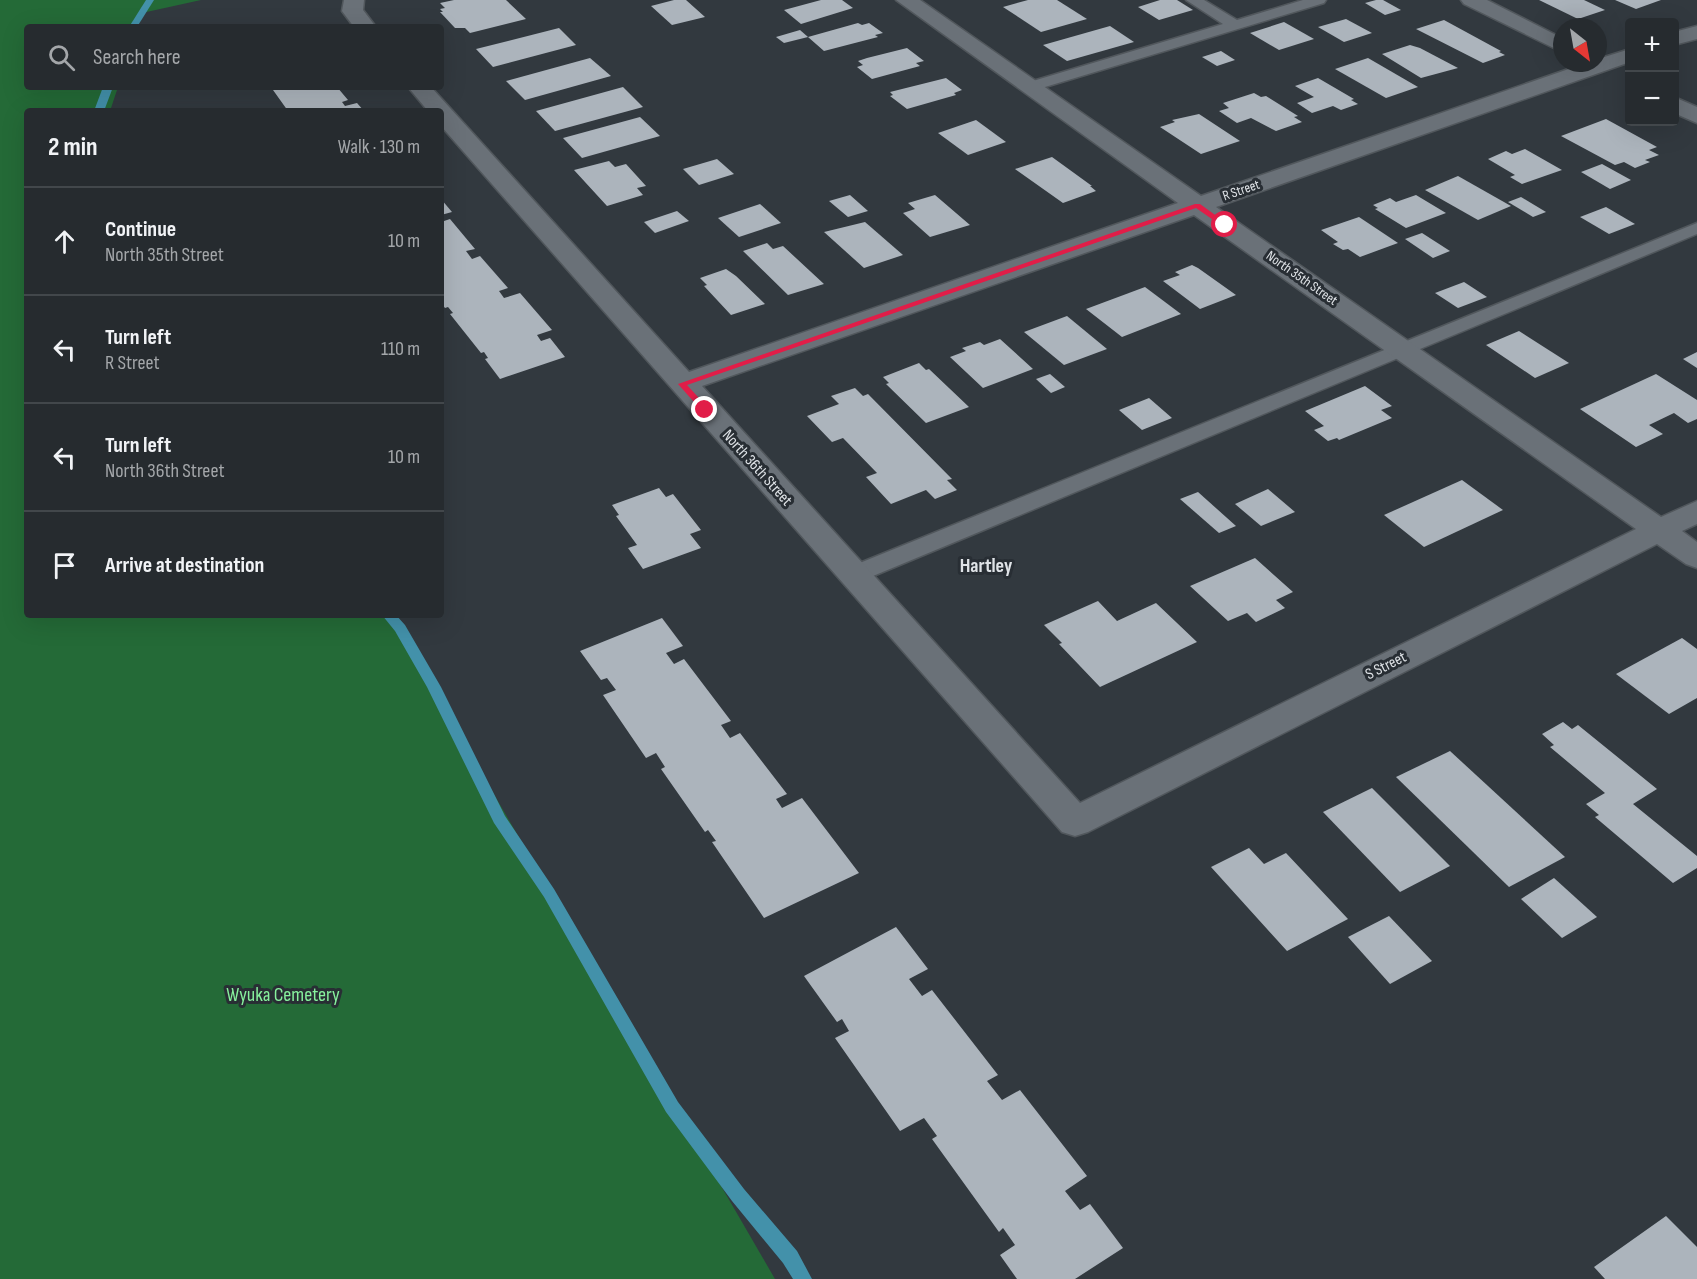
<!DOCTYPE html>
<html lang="en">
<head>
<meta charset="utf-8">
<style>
  body { margin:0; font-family:"Sofia Sans Condensed",sans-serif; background:#32373b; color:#f1f3f6 }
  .controls { position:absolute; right:18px; top:18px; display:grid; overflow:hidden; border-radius:6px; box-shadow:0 6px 24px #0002 }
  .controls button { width:54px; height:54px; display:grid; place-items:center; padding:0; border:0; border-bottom:2px solid #42474b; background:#262b2f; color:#f1f3f6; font:30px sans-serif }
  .compass { position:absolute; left:1553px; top:18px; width:54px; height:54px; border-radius:50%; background:#262b2f; box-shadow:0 6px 24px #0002; rotate:149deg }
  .stop { position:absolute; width:18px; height:18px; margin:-14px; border:4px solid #e11d48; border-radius:50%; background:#fff }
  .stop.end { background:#e11d48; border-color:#fff; box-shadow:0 2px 6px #0008 }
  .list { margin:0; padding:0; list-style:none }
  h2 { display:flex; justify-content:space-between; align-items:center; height:78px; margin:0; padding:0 24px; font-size:26px }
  h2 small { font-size:20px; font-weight:400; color:#a4a7aa }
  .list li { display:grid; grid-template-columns:39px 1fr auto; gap:18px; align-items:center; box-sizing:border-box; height:108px; padding:0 24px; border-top:2px solid #42474b }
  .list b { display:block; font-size:22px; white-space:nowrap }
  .list p { margin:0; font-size:20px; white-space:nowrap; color:#a4a7aa }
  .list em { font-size:20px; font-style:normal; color:#a4a7aa }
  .icon { flex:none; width:33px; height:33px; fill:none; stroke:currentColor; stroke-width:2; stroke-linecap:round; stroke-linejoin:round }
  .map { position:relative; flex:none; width:1697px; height:1279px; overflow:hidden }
  .search { position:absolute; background:#262b2f; box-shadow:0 6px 24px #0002; left:24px; top:24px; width:420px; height:66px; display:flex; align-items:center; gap:15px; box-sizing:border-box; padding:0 21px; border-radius:6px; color:#a4a7aa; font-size:22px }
  .panel { position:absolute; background:#262b2f; box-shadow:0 6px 24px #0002; left:24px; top:108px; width:420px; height:510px; border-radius:6px }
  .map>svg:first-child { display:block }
  .green { fill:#246a37 }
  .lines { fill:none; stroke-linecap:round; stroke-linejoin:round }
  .stream { fill:#4391aa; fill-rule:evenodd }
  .building { fill:#acb4bc }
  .service-casing { stroke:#51575c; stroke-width:3 }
  .minor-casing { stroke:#51575c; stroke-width:3 }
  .service { fill:#6a7178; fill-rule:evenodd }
  .minor { fill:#6a7178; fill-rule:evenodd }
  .route { fill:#e11d48 }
  .labels { text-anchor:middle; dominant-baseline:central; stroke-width:6; stroke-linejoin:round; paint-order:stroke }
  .far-street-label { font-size:14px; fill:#dfe3e7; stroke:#282e34 }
  .street-label { font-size:16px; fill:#dfe3e7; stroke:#282e34 }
  .quarter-label { font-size:20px; font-weight:bold; fill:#dfe3e7; stroke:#282e34 }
  .near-park-label { font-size:20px; fill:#87f19d; stroke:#282e34 }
</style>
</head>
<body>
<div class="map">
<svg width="1697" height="1279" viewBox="0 0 1697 1279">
  <rect width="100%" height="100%" fill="#32393f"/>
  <polygon class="green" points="0,0 201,0 142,13 137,27 27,27 27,87 118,87 110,111 27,111 27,615 390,615 775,1279 0,1279"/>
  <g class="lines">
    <g class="stream">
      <polygon points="146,0 154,0 137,27 129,27"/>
      <polygon points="103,87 113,87 104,111 94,111"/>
      <polygon points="382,615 396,615 405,625 441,687 505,816 554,889 678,1102 744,1189 797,1251 812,1279 793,1279 783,1263 732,1201 666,1112 544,897 494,823 427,687 395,631"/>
    </g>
  </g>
  <g class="building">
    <polygon points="454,0 506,0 526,19 470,33 465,28 455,28 440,12 443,12 440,9 445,8 440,3"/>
    <polygon points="674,0 686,0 705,17 672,25 651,6"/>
    <polygon points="821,0 842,0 853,8 801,24 784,10"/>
    <polygon points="1028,0 1057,0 1087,19 1041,32 1003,7"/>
    <polygon points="1160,0 1177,0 1193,10 1159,20 1138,7"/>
    <polygon points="1376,0 1383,0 1401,10 1385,15 1365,3"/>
    <polygon points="1539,0 1584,0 1605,10 1578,19"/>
    <polygon points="1615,0 1661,0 1636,9"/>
    <polygon points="1346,19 1372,33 1344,42 1318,27"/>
    <polygon points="1444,20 1501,51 1499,52 1505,55 1483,63 1416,29"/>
    <polygon points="1284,22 1314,39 1279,50 1250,33"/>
    <polygon points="858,23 862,25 869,23 883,33 875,35 878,37 824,51 808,37"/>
    <polygon points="1110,26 1134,42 1067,61 1043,45"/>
    <polygon points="559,28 576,45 493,67 476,49"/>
    <polygon points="800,30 808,37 784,43 776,37"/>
    <polygon points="1410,45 1420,48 1458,68 1421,78 1382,54"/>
    <polygon points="907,48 924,61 916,63 920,66 872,79 857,67 863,65 858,61 867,58"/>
    <polygon points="1221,51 1235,60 1217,66 1202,57"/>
    <polygon points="590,58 611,76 525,100 506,81"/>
    <polygon points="1368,58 1418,87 1386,98 1335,69"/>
    <polygon points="946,78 962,90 954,93 956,95 907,109 890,96 893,95 890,92"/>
    <polygon points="1318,78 1354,99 1351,100 1358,104 1341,110 1333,106 1312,113 1297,103 1314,97 1295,86"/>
    <polygon points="275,87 337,87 348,100 342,102 345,106 357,103 364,111 288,111 273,90 276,89"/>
    <polygon points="623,87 643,107 555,131 536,111"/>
    <polygon points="1254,93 1261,97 1266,96 1298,116 1294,117 1302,122 1276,131 1251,118 1237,123 1219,111 1229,108 1223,103"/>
    <polygon points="1199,114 1240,141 1201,154 1160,127 1175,122 1172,120"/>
    <polygon points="640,117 660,136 582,158 563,138"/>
    <polygon points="1606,119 1657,147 1649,150 1659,155 1645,160 1650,162 1635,168 1624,162 1615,165 1561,136"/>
    <polygon points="976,120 1006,142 968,155 938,133"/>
    <polygon points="1525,149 1562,170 1522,184 1510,177 1515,175 1488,159 1506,151 1512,154"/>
    <polygon points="1052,157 1092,186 1090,186 1096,191 1063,203 1015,169"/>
    <polygon points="717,159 734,174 699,185 683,169"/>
    <polygon points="609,161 615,167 626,164 646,186 637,188 643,195 607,206 574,170"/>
    <polygon points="1602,164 1631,180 1610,189 1581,172"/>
    <polygon points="1458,176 1511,206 1478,220 1425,190"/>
    <polygon points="850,195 868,211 848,217 829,201"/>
    <polygon points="935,195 970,225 930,237 903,213 915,209 908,203"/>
    <polygon points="1416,195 1446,213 1406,228 1375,209 1378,208 1373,205 1390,198 1396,202"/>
    <polygon points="1521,197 1546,212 1533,217 1508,202"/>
    <polygon points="441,199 452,212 441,215"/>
    <polygon points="760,204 781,223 739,237 718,218"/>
    <polygon points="1606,207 1635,224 1609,234 1580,217"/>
    <polygon points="677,211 689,221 655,233 644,222"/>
    <polygon points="1359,217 1398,243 1360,257 1348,249 1343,250 1333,244 1338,242 1321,230"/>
    <polygon points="450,219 475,249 466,251 472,259 480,256 508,288 499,291 504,298 520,293 552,330 537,335 541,341 550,338 565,357 500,379 485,359 488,358 484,352 481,353 450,314 453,313 448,307 445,308 441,303 441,222"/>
    <polygon points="865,222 903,255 864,268 824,232"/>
    <polygon points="1422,233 1450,251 1433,258 1405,239"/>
    <polygon points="767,243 773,249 783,246 824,284 788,295 743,251"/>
    <polygon points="1192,265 1198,268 1236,295 1200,309 1163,281 1180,275 1175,272"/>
    <polygon points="726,269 736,276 765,304 731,315 704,286 707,285 700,278"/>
    <polygon points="1464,282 1487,297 1458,308 1435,293"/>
    <polygon points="1145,287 1181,314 1122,337 1086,309"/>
    <polygon points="1067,316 1107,349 1064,365 1024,332"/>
    <polygon points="1519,331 1569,363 1535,378 1486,345"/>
    <polygon points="1000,339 1033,369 983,388 950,357 966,351 962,348 980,342 984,345"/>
    <polygon points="1697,352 1697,368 1683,359"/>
    <polygon points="919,363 926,370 929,369 969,407 926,423 886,384 889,383 883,377"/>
    <polygon points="1050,374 1065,387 1051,393 1036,379"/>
    <polygon points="1656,374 1697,400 1697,419 1688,423 1674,413 1649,425 1663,434 1636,447 1580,409"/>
    <polygon points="1365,386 1392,406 1381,410 1392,418 1339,440 1337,438 1328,441 1314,430 1324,426 1305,411"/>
    <polygon points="855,388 863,396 868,394 952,479 947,480 957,490 935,499 926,490 891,504 866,477 877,473 843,438 832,442 807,416 839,404 831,396"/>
    <polygon points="1149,398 1172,418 1142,430 1119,410"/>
    <polygon points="1462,480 1503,510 1424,547 1384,515"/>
    <polygon points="659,488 666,497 673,494 701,530 690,534 701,548 643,569 628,548 637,545 616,516 619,515 612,505"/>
    <polygon points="1268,489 1295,512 1261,526 1235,504"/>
    <polygon points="1198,492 1236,526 1219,533 1180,499"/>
    <polygon points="1255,558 1293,592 1276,600 1285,608 1256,622 1247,613 1228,621 1190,586"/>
    <polygon points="1098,601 1117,621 1156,603 1197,642 1100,687 1059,644 1062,643 1044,625"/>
    <polygon points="662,618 683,646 666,653 674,664 684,659 731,721 721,725 730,738 740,733 787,794 776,799 782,808 802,798 859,873 764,918 712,842 716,841 708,830 705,832 661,769 665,767 656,753 646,758 603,695 616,690 607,678 601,680 580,651"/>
    <polygon points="1682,638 1697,649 1697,698 1669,714 1616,674"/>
    <polygon points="1563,722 1572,729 1578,725 1657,789 1633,804 1697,856 1697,868 1673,883 1595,817 1599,815 1586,804 1605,793 1550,747 1554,745 1542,734"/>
    <polygon points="1450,751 1565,857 1509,887 1396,777"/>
    <polygon points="1372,788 1450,866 1400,892 1323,812"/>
    <polygon points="1249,848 1264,864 1286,853 1348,919 1287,951 1211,867"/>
    <polygon points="1554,878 1597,917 1562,938 1521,899"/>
    <polygon points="1389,916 1432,961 1390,984 1348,937"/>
    <polygon points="896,927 928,969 909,979 922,996 932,990 998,1075 987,1081 1002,1100 1020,1090 1087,1176 1065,1191 1080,1210 1090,1204 1123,1248 1075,1279 1017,1279 1000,1255 1015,1245 1003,1228 999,1232 932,1139 937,1136 924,1118 900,1131 835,1038 849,1031 842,1019 837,1022 804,976"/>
    <polygon points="1666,1216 1697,1247 1697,1279 1605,1279 1594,1267"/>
  </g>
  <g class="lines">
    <defs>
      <g id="service">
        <polygon points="1186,0 1204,0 1237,20 1303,0 1326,0 1324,3 1035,90 1023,90 1021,87 1023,84 1223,24"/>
        <polygon points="1697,223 1697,234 861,581 853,583 845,581 841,575 845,569"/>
      </g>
      <g id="minor">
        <polygon points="344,0 364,0 363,10 376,27 354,27 342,11"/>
        <path d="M 896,0 L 920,0 L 1201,196 L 1586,63 L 1598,63 L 1598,59 L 1630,49 L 1630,62 L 1216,207 L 1661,517 L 1697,501 L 1697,524 L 1682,531 L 1697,542 L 1697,568 L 1686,564 L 1657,544 L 1088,832 L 1075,836 L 1062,832 L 441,126 L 441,111 L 428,111 L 408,87 L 431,87 L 689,372 L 1178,203 ZM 1194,215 L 1636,529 L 1080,803 L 702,386 Z"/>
        <polygon points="1461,0 1487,0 1562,38 1562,52 1464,4"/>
        <polygon points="1697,26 1697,39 1674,45 1674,32"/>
        <polygon points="1674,97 1697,107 1697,123 1674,113"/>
      </g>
    </defs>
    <use href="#service" class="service-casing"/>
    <use href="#minor" class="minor-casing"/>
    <use href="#service" class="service"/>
    <use href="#minor" class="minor"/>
  </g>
  <polygon class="route" points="1195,204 1200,204 1229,225 1222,226 1196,208 687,385 708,408 708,411 702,411 678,384"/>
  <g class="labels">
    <g class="far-street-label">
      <text transform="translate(1241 190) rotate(-19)">R Street</text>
      <text transform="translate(1302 278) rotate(35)">North 35th Street</text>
    </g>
    <g class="street-label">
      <text transform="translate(757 468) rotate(48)">North 36th Street</text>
      <text transform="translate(1386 666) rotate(-27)">S Street</text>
    </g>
    <g class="quarter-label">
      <text x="986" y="566">Hartley</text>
    </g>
    <g class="near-park-label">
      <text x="283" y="995">Wyuka Cemetery</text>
    </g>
  </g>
</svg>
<div class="controls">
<button>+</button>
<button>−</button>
</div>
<svg class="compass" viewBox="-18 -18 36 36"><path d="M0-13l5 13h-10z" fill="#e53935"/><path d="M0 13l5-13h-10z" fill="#a4a7aa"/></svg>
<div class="stop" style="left:1225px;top:225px"></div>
<div class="stop end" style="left:705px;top:410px"></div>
<div class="search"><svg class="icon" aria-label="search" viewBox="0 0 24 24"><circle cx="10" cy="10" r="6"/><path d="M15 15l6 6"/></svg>Search here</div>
<section class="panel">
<h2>2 min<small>Walk · 130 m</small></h2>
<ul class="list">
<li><svg class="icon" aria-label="ahead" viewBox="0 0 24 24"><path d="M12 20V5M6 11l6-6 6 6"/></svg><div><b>Continue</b><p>North 35th Street</p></div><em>10 m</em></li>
<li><svg class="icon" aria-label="left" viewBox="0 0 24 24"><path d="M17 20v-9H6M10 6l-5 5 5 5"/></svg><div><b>Turn left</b><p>R Street</p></div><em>110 m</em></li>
<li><svg class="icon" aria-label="left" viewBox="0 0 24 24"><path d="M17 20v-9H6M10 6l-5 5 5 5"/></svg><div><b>Turn left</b><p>North 36th Street</p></div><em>10 m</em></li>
<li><svg class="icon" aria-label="arrive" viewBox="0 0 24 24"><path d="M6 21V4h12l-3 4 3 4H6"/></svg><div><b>Arrive at destination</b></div></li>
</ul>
</section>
</div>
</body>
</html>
